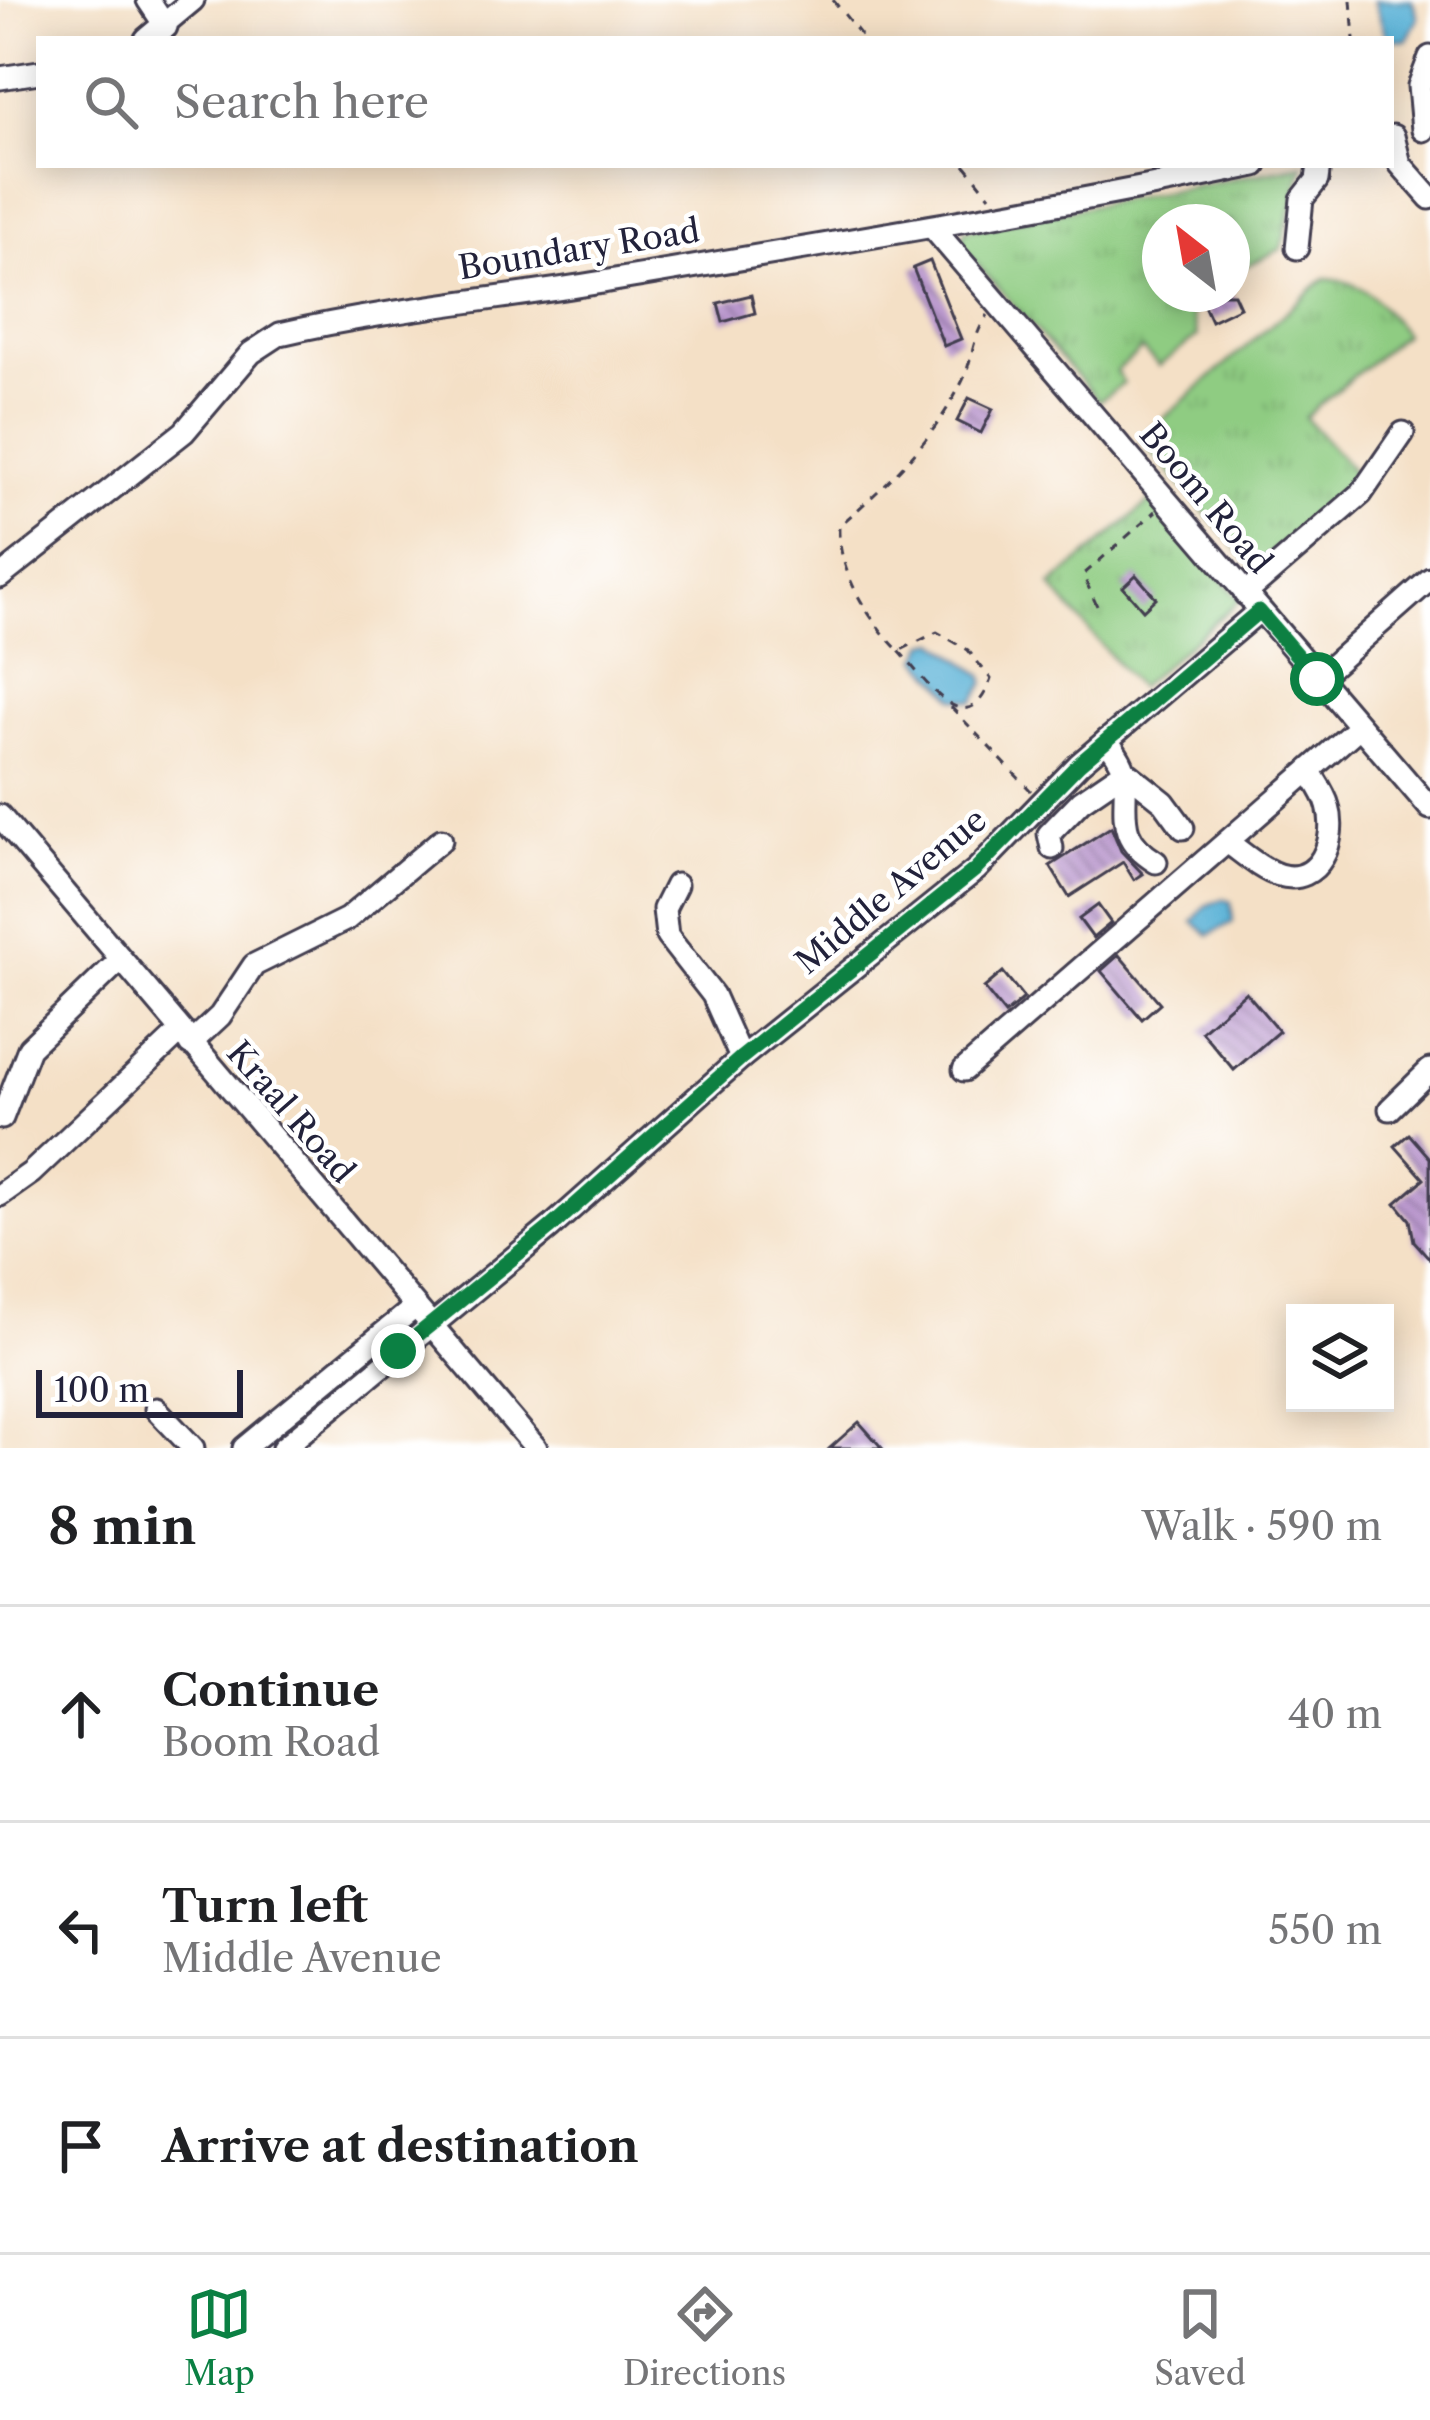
<!DOCTYPE html>
<html lang="en">
<head>
<meta charset="utf-8">
<style>
  body { margin:0; font-family:"Libre Caslon Text",serif; background:#f6f6f6; color:#202124 }
  .controls { position:absolute; right:36px; bottom:36px; display:grid; overflow:hidden; border-radius:0px; box-shadow:0 6px 30px #0003 }
  .controls button { width:108px; height:108px; display:grid; place-items:center; padding:0; border:0; border-bottom:3px solid #e0e0e0; background:#fff; color:#202124; font:60px sans-serif }
  .compass { position:absolute; left:1142px; top:204px; width:108px; height:108px; border-radius:50%; background:#fff; box-shadow:0 6px 30px #0003; rotate:329deg }
  .scale { position:absolute; left:36px; bottom:30px; width:207px; box-sizing:border-box; padding-left:12px; border:6px solid #22223b; border-top:0; font-size:33px; line-height:42px; white-space:nowrap; color:#22223b; -webkit-text-stroke:9px #fff; paint-order:stroke }
  .stop { position:absolute; width:36px; height:36px; margin:-27px; border:9px solid #0b8043; border-radius:50%; background:#fff }
  .stop.end { background:#0b8043; border-color:#fff; box-shadow:0 3px 12px #0008 }
  .list { margin:0; padding:0; list-style:none }
  h2 { display:flex; justify-content:space-between; align-items:center; height:156px; margin:0; padding:0 48px; font-size:51px }
  h2 small { font-size:39px; font-weight:400; color:#757577 }
  .list li { display:grid; grid-template-columns:78px 1fr auto; gap:36px; align-items:center; box-sizing:border-box; height:216px; padding:0 48px; border-top:3px solid #e0e0e0 }
  .list b { display:block; font-size:45px; white-space:nowrap }
  .list p { margin:0; font-size:39px; white-space:nowrap; color:#757577 }
  .list em { font-size:39px; font-style:normal; color:#757577 }
  .icon { flex:none; width:66px; height:66px; fill:none; stroke:currentColor; stroke-width:2; stroke-linecap:round; stroke-linejoin:round }
  .map { position:relative; flex:none; width:1430px; height:1448px; overflow:hidden }
  .search { position:absolute; background:#fff; box-shadow:0 6px 30px #0003; left:36px; right:36px; top:36px; height:132px; display:flex; align-items:center; gap:30px; box-sizing:border-box; padding:0 42px; border-radius:0px; color:#757577; font-size:45px }
  .sheet { height:804px; background:#fff }
  nav { display:flex; justify-content:space-around; align-items:center; box-sizing:border-box; height:168px; border-top:3px solid #e0e0e0; background:#fff; font-size:33px; color:#757577 }
  nav a { display:grid; justify-items:center; gap:6px }
  nav .on { color:#0b8043 }
  .map>svg:first-child { display:block }
  .grass { fill:url(#grass-tufts); stroke:#58775e; stroke-width:3 }
  .water { fill:#59b1d6; stroke:#3e6a88; stroke-width:3 }
  .building { fill:url(#building-back-hatch) }
  .lines { fill:none; stroke-linecap:round; stroke-linejoin:round }
  .minor-casing { stroke:#423e50; stroke-width:27 }
  .path { stroke:#423e50; stroke-width:3; stroke-dasharray:9 9; stroke-linecap:butt }
  .minor { stroke:#fff; stroke-width:21 }
  .route { stroke:#0b8043; stroke-width:15 }
  .labels { text-anchor:middle; dominant-baseline:central; stroke-width:9; stroke-linejoin:round; paint-order:stroke }
  .street-label { font-size:33px; fill:#22223b; stroke:#fff }
</style>
</head>
<body>
<div class="map">
<svg width="1430" height="1448" viewBox="0 0 1430 1448">
  <defs>
    <pattern id="grass-tufts" width="24" height="20" patternUnits="userSpaceOnUse" patternTransform="scale(3)"><rect width="24" height="20" fill="#8fcc82"/><path d="M3 7l-1-3M5 7V3M7 7l1-3M15 17l-1-3M17 17v-4M19 17l1-3" fill="none" stroke="#7baf71"/></pattern>
    <pattern id="building-back-hatch" width="6" height="6" patternUnits="userSpaceOnUse" patternTransform="scale(3)"><rect width="6" height="6" fill="#ba98cd"/><path d="M-1 5l2 2M0 0l6 6M5-1l2 2" fill="none" stroke="#977ca8"/></pattern>
  </defs>
  <rect width="100%" height="100%" fill="#fff"/>
  <filter id="ink" filterUnits="userSpaceOnUse"><feTurbulence type="fractalNoise" baseFrequency=".00833" numOctaves="2"/><feDisplacementMap in="SourceGraphic" scale="24" xChannelSelector="R" yChannelSelector="G"/><feConvolveMatrix kernelMatrix="1 2 1 2 8 2 1 2 1" color-interpolation-filters="sRGB"/></filter>
  <filter id="wash" filterUnits="userSpaceOnUse"><feTurbulence type="fractalNoise" baseFrequency=".004" numOctaves="4" result="noise"/><feDisplacementMap in="SourceGraphic" scale="48" xChannelSelector="R" yChannelSelector="G"/><feGaussianBlur stdDeviation="2.7" result="paint"/><feColorMatrix in="noise" values="0 0 0 0 0 0 0 0 0 0 0 0 0 0 0 0 0 1.4 0 .05"/><feComposite in="paint" operator="in"/></filter>
  <g filter="url(#wash)">
    <rect width="100%" height="100%" fill="#f4e0c6"/>
    <g class="grass">
      <polygon points="1303,165 1281,249 1232,273 1232,222 1160,222 1160,294 1186,294 1198,336 1159,366 1142,349 1116,371 1124,383 1099,401 961,246 965,230"/>
      <path d="M 1325,278 C 1365,280 1381,304 1404,334 L 1305,417 L 1353,471 L 1351,487 L 1254,568 L 1140,439 Z"/>
      <polygon points="1154,498 1240,600 1138,688 1051,586"/>
    </g>
    <g class="water">
      <polygon points="1374,0 1412,0 1418,18 1407,40 1387,39"/>
      <polygon points="937,641 983,676 985,683 974,701 955,698 919,658 927,643"/>
      <polygon points="1223,899 1231,902 1233,922 1209,935 1193,922 1206,906"/>
    </g>
    <g id="blocks">
      <g class="building">
        <polygon points="930,261 961,339 944,346 913,268"/>
        <polygon points="1211,294 1234,294 1240,307 1211,321 1201,299"/>
        <polygon points="751,295 755,313 723,322 718,303"/>
        <polygon points="969,398 993,409 981,433 957,421"/>
        <polygon points="1136,575 1156,598 1143,610 1123,587"/>
        <polygon points="1111,827 1121,851 1143,874 1134,880 1123,862 1069,897 1050,866"/>
        <polygon points="1098,905 1111,923 1093,938 1079,919"/>
        <polygon points="1119,955 1160,1003 1142,1019 1101,971"/>
        <polygon points="1003,972 1024,998 1005,1014 984,988"/>
        <polygon points="1246,992 1279,1031 1234,1070 1201,1031"/>
        <polygon points="1409,1134 1430,1158 1430,1259 1414,1241 1410,1220 1396,1203 1424,1179 1395,1146"/>
        <polygon points="859,1422 882,1448 830,1448"/>
      </g>
    </g>
  </g>
  <g filter="url(#ink)">
    <use href="#blocks" fill-opacity="0" stroke="#423e50" stroke-width="3"/>
    <g class="lines">
      <defs>
        <g id="minor">
          <polyline points="148,0 166,27"/>
          <polyline points="146,39 193,0"/>
          <polyline points="0,78 39,72"/>
          <polyline points="1423,130 1419,86 1430,57"/>
          <polyline points="1393,136 1400,164 1430,198"/>
          <polyline points="933,228 1430,808"/>
          <polyline points="1297,248 1302,199 1317,180 1319,165"/>
          <path d="M 0,577 L 184,432 L 251,353 L 280,334 C 387,309 496,300 603,282 C 822,245 1039,210 1256,165"/>
          <polyline points="1245,594 1361,494 1403,433"/>
          <polyline points="1317,679 1430,579"/>
          <path d="M 1107,740 C 1114,751 1124,763 1125,775 C 1127,814 1115,837 1156,862"/>
          <polyline points="0,816 536,1448"/>
          <path d="M 1230,844 C 1245,855 1262,870 1279,875 C 1320,887 1338,839 1328,806 C 1325,794 1316,782 1310,772"/>
          <polyline points="1052,848 1049,834 1081,801 1125,771 1164,802 1183,828"/>
          <polyline points="676,885 664,909 667,936 713,995 741,1058"/>
          <polyline points="190,1044 220,1016 254,965 347,919 441,840"/>
          <polyline points="964,1070 1359,727"/>
          <polyline points="1390,1109 1430,1070"/>
          <polyline points="2,1118 29,1048 119,961"/>
          <polyline points="0,1195 31,1173 180,1032"/>
          <polyline points="156,1409 193,1448"/>
          <polyline points="244,1448 415,1307"/>
          <polyline points="283,1448 551,1227 741,1058 977,869 1079,764 1259,611"/>
        </g>
      </defs>
      <use href="#minor" class="minor-casing"/>
      <g class="path">
        <polyline points="833,0 864,39"/>
        <polyline points="1351,0 1354,39"/>
        <polyline points="965,165 990,196"/>
        <polyline points="1097,606 1083,575 1156,511"/>
        <path d="M 899,651 C 926,680 967,747 991,679 L 968,650 L 937,632 L 899,651 C 869,621 837,570 839,526 C 889,483 931,443 961,384 C 973,361 972,335 988,315"/>
        <polyline points="951,707 1031,791"/>
      </g>
      <use href="#minor" class="minor"/>
    </g>
  </g>
  <g class="lines" filter="url(#ink)">
    <polyline class="route" points="398,1351 551,1227 741,1058 976,869 1079,764 1259,611 1317,679"/>
  </g>
  <g class="labels">
    <g class="street-label">
      <text transform="translate(579 249) rotate(-9)">Boundary Road</text>
      <text transform="translate(1206 498) rotate(50)">Boom Road</text>
      <text transform="translate(891 891) rotate(-40)">Middle Avenue</text>
      <text transform="translate(291 1112) rotate(49)">Kraal Road</text>
    </g>
  </g>
</svg>
<div class="controls">
<button><svg class="icon" aria-label="layers" viewBox="0 0 24 24"><path d="M12 4l9 5-9 5-9-5zM3 14l9 5 9-5"/></svg></button>
</div>
<svg class="compass" viewBox="-18 -18 36 36"><path d="M0-13l5 13h-10z" fill="#e53935"/><path d="M0 13l5-13h-10z" fill="#757577"/></svg>
<div class="scale">100 m</div>
<div class="stop" style="left:1317px;top:679px"></div>
<div class="stop end" style="left:398px;top:1351px"></div>
<div class="search"><svg class="icon" aria-label="search" viewBox="0 0 24 24"><circle cx="10" cy="10" r="6"/><path d="M15 15l6 6"/></svg>Search here</div>
</div>
<section class="sheet">
<h2>8 min<small>Walk · 590 m</small></h2>
<ul class="list">
<li><svg class="icon" aria-label="ahead" viewBox="0 0 24 24"><path d="M12 20V5M6 11l6-6 6 6"/></svg><div><b>Continue</b><p>Boom Road</p></div><em>40 m</em></li>
<li><svg class="icon" aria-label="left" viewBox="0 0 24 24"><path d="M17 20v-9H6M10 6l-5 5 5 5"/></svg><div><b>Turn left</b><p>Middle Avenue</p></div><em>550 m</em></li>
<li><svg class="icon" aria-label="arrive" viewBox="0 0 24 24"><path d="M6 21V4h12l-3 4 3 4H6"/></svg><div><b>Arrive at destination</b></div></li>
</ul>
</section>
<nav>
<a class="on"><svg class="icon" aria-label="map" viewBox="0 0 24 24"><path d="M3 6l6-2 6 2 6-2v14l-6 2-6-2-6 2zM9 4v14M15 6v14"/></svg>Map</a>
<a><svg class="icon" aria-label="directions" viewBox="0 0 24 24"><path d="M12 3l9 9-9 9-9-9zM9 14v-3h6M13 9l2 2-2 2"/></svg>Directions</a>
<a><svg class="icon" aria-label="saved" viewBox="0 0 24 24"><path d="M7 4h10v16l-5-4-5 4z"/></svg>Saved</a>
</nav>
</body>
</html>
